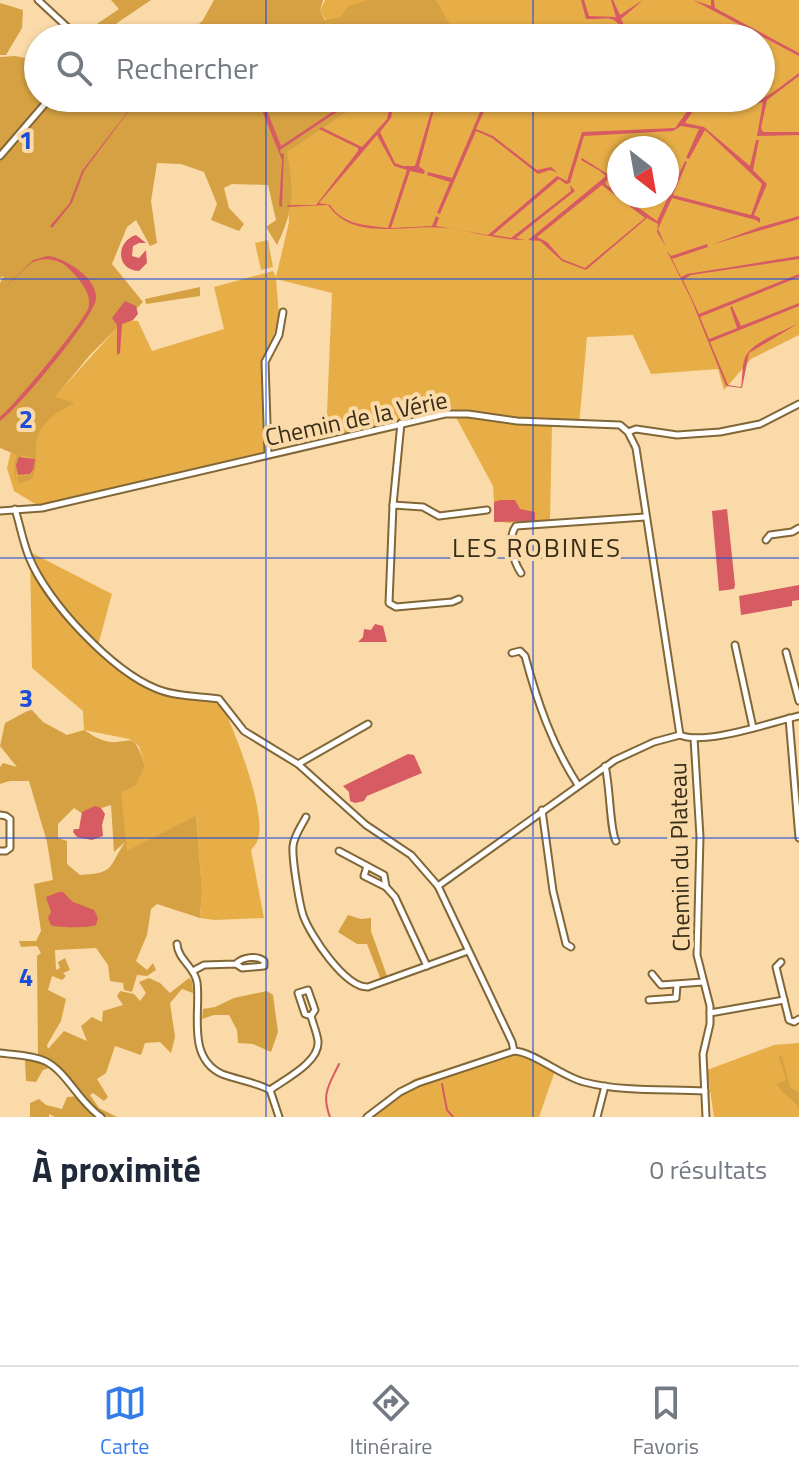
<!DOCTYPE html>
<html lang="fr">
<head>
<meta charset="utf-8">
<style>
  body { margin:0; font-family:"Titillium Web",sans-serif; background:#f2f2f3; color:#1f2937 }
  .compass { position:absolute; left:607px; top:136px; width:72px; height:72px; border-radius:50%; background:#fff; box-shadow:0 2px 6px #0004; rotate:149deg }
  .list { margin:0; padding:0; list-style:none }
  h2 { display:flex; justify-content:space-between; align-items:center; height:104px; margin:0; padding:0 32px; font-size:34px }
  h2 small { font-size:26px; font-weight:400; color:#747a83 }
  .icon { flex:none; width:44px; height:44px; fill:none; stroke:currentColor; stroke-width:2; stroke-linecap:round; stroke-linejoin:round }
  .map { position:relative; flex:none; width:799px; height:1117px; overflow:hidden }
  .search { position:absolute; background:#fff; box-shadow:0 2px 6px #0004; left:24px; right:24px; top:24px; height:88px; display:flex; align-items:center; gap:20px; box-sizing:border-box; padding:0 28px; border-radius:44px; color:#747a83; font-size:30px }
  .sheet { height:248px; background:#fff }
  nav { display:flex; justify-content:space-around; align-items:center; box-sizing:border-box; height:112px; border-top:2px solid #e0e1e3; background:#fff; font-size:22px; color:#747a83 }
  nav a { display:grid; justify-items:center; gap:4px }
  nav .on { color:#357ce9 }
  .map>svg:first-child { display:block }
  .green { fill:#e7ae47; fill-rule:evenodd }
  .forest { fill:#d5a143; fill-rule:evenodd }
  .water { fill:#d75b62; fill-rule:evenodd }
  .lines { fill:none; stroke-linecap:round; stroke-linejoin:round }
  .stream { stroke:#d75b62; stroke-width:2 }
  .street-casing { stroke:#816637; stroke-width:9 }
  .street { stroke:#fff; stroke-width:5 }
  .grid { fill:none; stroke:#1d4ed8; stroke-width:2; stroke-opacity:0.55 }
  .labels { text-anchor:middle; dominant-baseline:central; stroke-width:8; stroke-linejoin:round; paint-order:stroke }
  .street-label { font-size:24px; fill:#392d19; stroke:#fadaa8 }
  .neighbourhood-label { font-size:26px; letter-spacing:2px; fill:#392d19; stroke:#fadaa8 }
  .grid-label { font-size:26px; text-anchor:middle; font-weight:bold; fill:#1d4ed8; stroke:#fadaa8; stroke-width:8; stroke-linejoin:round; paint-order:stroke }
</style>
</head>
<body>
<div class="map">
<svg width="799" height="1117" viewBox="0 0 799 1117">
  <rect width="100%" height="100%" fill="#fadaa8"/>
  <g class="green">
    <polygon points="325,0 374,0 328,23 320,11"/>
    <path d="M 432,0 L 799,0 L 799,335 L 751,359 L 724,390 L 718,369 L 651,374 L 633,335 L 587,337 L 579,425 L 552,425 L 550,520 L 508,523 L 495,521 L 493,486 L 452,410 L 326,437 L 332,293 L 276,279 L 279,315 L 273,338 L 263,357 L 266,452 L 74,498 L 37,505 L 14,491 L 7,468 L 11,451 L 33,421 L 124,320 L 138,321 L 152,351 L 224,329 L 214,287 L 273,271 L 276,277 L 289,222 L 284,153 L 368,98 L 761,98 L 761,38 L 446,38 ZM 619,148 L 667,148 L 667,196 L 619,196 Z"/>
    <polygon points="268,240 273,267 261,270 255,243"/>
    <path d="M 30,552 L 112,594 L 97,649 C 121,667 147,693 177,697 C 193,699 205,697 220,702 C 234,726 267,814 258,839 C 257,843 254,846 251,850 L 264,918 L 215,920 L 200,918 L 202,890 L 196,815 L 126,852 L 118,784 L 145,766 L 139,746 L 129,739 L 84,730 L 83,711 L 32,668 Z"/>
    <polygon points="799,1043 799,1117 714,1117 707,1070 774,1045"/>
    <polygon points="516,1047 556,1068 539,1117 361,1117 414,1079"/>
  </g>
  <g class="forest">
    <polygon points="111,0 151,0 117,23 112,34 118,38 76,38 119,9"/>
    <polygon points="214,0 323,0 320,11 325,20 340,17 349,6 368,0 436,0 452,28 454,38 185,38 203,20"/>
    <polygon points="0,3 23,10 22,28 6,55 0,55"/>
    <path d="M 15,56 L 30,59 L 38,67 L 38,98 L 368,98 L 287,152 C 294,189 294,211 277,245 L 266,227 L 276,220 L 268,185 L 232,184 L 224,188 L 229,208 L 244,224 L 239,231 L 211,220 L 217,204 L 204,172 L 181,164 L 157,163 L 151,201 L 157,243 L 150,246 L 136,220 L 127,227 L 112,264 L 143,302 L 90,355 L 55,397 L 75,403 C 58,411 37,424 36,446 C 35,458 38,467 32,479 L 18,484 L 17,477 L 32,474 L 34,458 L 22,455 L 19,459 L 15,482 L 14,466 L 17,455 L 0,448 L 0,283 L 4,276 L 0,278 L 0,57 Z"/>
    <polygon points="200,287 200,296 146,304 145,299"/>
    <path d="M 31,709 L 43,722 L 67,735 L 84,730 C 89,733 96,738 102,740 C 129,749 132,724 145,766 L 135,786 L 121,792 L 127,851 L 196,815 L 202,890 L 200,918 L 157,904 L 151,909 L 147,935 L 136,961 L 147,970 L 153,963 L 156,970 L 147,976 L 137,975 L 132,992 L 124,990 L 123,983 L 110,981 L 108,965 L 96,948 L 55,950 L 56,970 L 60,968 L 58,962 L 65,958 L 70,970 L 63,973 L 66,976 L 62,980 L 52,976 L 48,990 L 66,999 L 61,1021 L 47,1045 L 48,1049 L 64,1031 L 87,1041 L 81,1026 L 92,1017 L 102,1022 L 103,1011 L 123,1005 L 117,996 L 120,991 L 134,994 L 140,1001 L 146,993 L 139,982 L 149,978 L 160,983 L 170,993 L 189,978 L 192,981 L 193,993 L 182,989 L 170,1003 L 175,1037 L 171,1053 L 160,1042 L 145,1043 L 141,1055 L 115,1046 L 106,1073 L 97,1079 L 108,1097 L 104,1101 L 93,1093 L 90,1095 L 99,1108 L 117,1117 L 55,1117 L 49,1114 L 49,1117 L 30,1117 L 30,1103 L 39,1099 L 46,1105 L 62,1109 L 67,1097 L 79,1096 L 57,1065 L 43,1070 L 36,1082 L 26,1081 L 25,1060 L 32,1061 L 38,1055 L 37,956 L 41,953 L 37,946 L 21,947 L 19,941 L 36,941 L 41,931 L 34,884 L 53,880 L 47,842 L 29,781 L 10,781 L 0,784 L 0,767 L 3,763 L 17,767 L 0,746 L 5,723 ZM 111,805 L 114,852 L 125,842 C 108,868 115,873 80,875 L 67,864 L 67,841 L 58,838 L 58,824 L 74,808 L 83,814 Z"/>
    <polygon points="348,915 361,919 371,918 371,931 387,976 381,980 367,944 357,944 338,932"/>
    <polygon points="267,991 273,995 278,1032 271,1052 253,1044 238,1043 237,1030 229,1015 214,1015 202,1019 203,1009 215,1007 234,998"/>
    <path d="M 778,1054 L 782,1057 L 790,1087 L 799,1093 L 799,1110 C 795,1098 781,1095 777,1084 L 786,1080 Z"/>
  </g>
  <g class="water">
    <path d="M 581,0 L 584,0 L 589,16 L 616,17 L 611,0 L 613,0 L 620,15 L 643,0 L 621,19 L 631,38 L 627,38 C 614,12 611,20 586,19 Z"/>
    <polygon points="693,0 711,6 711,0 714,0 715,8 799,53 799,56"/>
    <path d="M 799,73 L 799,76 L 767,100 L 761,128 L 763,132 L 799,132 L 799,135 L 757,136 L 763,102 L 741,108 L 696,106 L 685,123 L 704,127 L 750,166 L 756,140 L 759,140 L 753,170 L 767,184 L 754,215 L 760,218 L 760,223 L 756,220 L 672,198 L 658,229 L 666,247 L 657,232 L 658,224 L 647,218 L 586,270 L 562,261 L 540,241 L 528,240 L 606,176 L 600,171 L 581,160 L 582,158 L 609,175 L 605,184 L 657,221 L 685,161 L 687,162 L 673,195 L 751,215 L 762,184 L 705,130 L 689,159 L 686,158 L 699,129 L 681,126 L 673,131 L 584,136 L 570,183 L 566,184 L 559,179 L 493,235 L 511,238 L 571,191 L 570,185 L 575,191 L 516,238 L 525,240 C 498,240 472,231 445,228 C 407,223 354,243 328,205 L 286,207 L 289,205 L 316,205 L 358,151 L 358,148 L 319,129 L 321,127 L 362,147 L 387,119 L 392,98 L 394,98 L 391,118 L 380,132 L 395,163 L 403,166 L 415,166 L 435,98 L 437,98 L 419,166 L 425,171 L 424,174 L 410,171 L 391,228 L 432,226 L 436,216 L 439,218 L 436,226 L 488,235 L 557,176 L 567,181 L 582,132 L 675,128 L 691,106 L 682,98 L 694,103 L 712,104 L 716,98 L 718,98 L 716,104 C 761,106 765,98 799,73 ZM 377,135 L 394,166 L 407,170 L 388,228 C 365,225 343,225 330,205 L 319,203 ZM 602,185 L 645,218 L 585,268 L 562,259 L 547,242 L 537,237 Z"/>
    <polygon points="138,98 142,98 128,112 84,171 72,203 52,228 50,226 69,204 82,171"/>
    <polygon points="257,98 262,98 281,146 353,98 358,98 280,150 281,154 284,153 282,207 279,206 282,160"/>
    <polygon points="486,98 490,98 476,129 493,136 537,170 551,167 557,172 550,170 538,174 492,138 476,131 440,214 437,213 450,182 427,175 428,172 452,178"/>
    <polygon points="799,216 799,219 711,245 760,227"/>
    <path d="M 136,235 L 146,243 L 139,243 L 133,246 L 132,256 L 139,258 L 146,250 L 147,263 L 139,271 C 115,270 116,241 136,235 Z"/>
    <path d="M 707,244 L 708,247 L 672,259 L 681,277 L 687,274 L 799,256 L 799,259 L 691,275 L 683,280 L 699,314 L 799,274 L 799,277 L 700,317 L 709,339 L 737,328 L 730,307 L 732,306 L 741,326 L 799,303 L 799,306 L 710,342 L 728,385 L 741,387 C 743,377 741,363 747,354 C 757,340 784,331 799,323 L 749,353 L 742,388 L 726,386 L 691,299 L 667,251 L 671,256 Z"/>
    <path d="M 48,256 C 65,258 98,278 96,299 C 95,316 17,410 0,421 L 0,417 C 14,406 81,325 88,309 C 94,294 77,276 66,266 C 57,258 41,257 31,263 L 0,292 L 33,260 Z"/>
    <polygon points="125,301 136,306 138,314 133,320 122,324 120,353 117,355 117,325 112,318"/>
    <polygon points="19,457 35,459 33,470 30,474 18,475 16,465"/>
    <polygon points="501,500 515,500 520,509 535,512 535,521 494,522 494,502"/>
    <polygon points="727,509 735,585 734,589 719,591 712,511"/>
    <polygon points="799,585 799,600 792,601 792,606 741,615 739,596"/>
    <polygon points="375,624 383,626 387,642 358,642 363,637 364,629 371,630"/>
    <polygon points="408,754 414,755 422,773 367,796 364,801 355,803 350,801 349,792 343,786"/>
    <polygon points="95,806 101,808 105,814 102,825 103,836 92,840 77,837 73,832 74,829 79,829 82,812"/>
    <path d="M 59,892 L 63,892 L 73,902 L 94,910 L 98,918 L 96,925 C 90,928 56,928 51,925 L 48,918 L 51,912 L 46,897 Z"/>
  </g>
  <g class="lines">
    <g class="stream">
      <polyline points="442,1084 447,1110 453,1117"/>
      <path d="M 330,1117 C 321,1094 329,1085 339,1064"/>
    </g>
    <defs>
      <g id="street">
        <polyline points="38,0 79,38"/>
        <polyline points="0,156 50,98"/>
        <polyline points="401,423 393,505 389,603 396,607 452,602 459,599"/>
        <polyline points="628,432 636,429 677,435 720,432 760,424 799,404"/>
        <polyline points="268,454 265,362 279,335 283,312"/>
        <polyline points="393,505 423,507 439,516 487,510"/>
        <path d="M 15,509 C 20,525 23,542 29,557 C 47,602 112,671 157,689 C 177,697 199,696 219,699 L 244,731 L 298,764 L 366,825 L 411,855 L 438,886 L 512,1042 L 514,1051"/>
        <path d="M 0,511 L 42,508 L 445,414 L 468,414 L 517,421 L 620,425 L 628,432 L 636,448 L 680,735 C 704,746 772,722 799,716"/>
        <polyline points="766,540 770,535 792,532 799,528"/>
        <path d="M 521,573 C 513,561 507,538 516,526 L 645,517"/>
        <polyline points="735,645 753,728"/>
        <polyline points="786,652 799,701"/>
        <path d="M 512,653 L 520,651 L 525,656 C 537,701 552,745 578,785"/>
        <polyline points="789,718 799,838"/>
        <polyline points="694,738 700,837 697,955 710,1006 710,1024 703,1054 706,1117"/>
        <polyline points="298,764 368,724"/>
        <path d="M 605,766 C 610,784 610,832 616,841"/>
        <polyline points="542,810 553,891 566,944 571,947"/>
        <polyline points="0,815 6,816 10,819 10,848 6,851 0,851"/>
        <path d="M 306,817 C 302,825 294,836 293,846 C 292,859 299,902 303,915 C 310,935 345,988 368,987 L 468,951"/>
        <polyline points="339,851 384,875 386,887"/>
        <polyline points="367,866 364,876 386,887 395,897 427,966"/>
        <polyline points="438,886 615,760 654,742 680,735"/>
        <path d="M 177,944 C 178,960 194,966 197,982 C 201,1012 186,1057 222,1074 C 238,1080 255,1082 270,1090 L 279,1117"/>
        <polyline points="781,962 776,967 789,1020 794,1022 799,1019"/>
        <path d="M 193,971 L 204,965 L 236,964 L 242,968 L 264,966 L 264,961 C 257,955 242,957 236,964"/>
        <polyline points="652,974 661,985 703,982"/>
        <polyline points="649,1000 676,998 677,985"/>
        <polyline points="710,1013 784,1000"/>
        <path d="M 0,1053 C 15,1055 32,1055 45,1061 C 66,1071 79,1102 101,1117"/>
        <path d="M 270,1090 C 285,1079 320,1062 318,1041 C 317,1033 313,1024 311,1016 L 315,1010 L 308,990 L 298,993 L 305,1014 L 311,1016"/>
        <path d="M 367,1117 L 400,1092 L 418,1083 L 514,1051 C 534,1052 561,1076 584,1082 C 622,1092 665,1089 705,1091"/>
        <polyline points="597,1117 605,1086"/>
      </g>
    </defs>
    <use href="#street" class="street-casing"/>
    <use href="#street" class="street"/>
  </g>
  <path class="grid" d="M 266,0 L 266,38M 533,0 L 533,38M 266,98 L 266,1117M 533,98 L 533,1117M 0,279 L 799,279M 0,558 L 799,558M 0,838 L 799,838"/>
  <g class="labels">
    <g class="street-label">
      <text transform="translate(356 418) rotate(-12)">Chemin de la Vérie</text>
      <text transform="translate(679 857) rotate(-91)">Chemin du Plateau</text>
    </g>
    <g class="neighbourhood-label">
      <text x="537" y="547">LES ROBINES</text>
    </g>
  </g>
  <g class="grid-label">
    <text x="26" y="149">1</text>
    <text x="26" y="428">2</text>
    <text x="26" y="707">3</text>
    <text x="26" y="986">4</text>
  </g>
</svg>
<svg class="compass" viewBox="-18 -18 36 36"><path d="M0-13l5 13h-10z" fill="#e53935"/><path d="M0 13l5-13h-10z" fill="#747a83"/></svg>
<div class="search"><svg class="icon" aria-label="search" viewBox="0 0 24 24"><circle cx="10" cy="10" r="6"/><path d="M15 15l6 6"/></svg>Rechercher</div>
</div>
<section class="sheet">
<h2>À proximité<small>0 résultats</small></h2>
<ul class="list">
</ul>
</section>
<nav>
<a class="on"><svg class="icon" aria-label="map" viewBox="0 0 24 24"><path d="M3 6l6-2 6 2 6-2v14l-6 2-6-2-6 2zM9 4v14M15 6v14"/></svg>Carte</a>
<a><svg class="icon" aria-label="directions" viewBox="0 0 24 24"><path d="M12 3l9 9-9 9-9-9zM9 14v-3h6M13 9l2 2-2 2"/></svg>Itinéraire</a>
<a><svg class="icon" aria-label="saved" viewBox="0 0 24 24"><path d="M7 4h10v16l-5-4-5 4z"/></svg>Favoris</a>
</nav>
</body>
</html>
